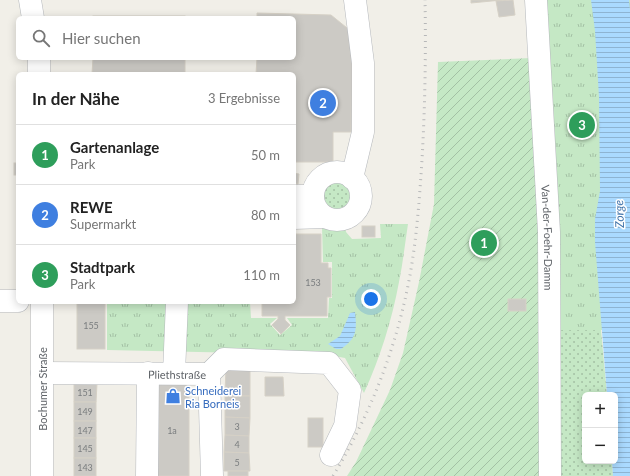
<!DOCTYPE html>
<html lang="de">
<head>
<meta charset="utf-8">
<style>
  body { margin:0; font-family:Lato,sans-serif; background:#f2f2f2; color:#222 }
  .controls { position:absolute; right:12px; bottom:12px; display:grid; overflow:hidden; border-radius:6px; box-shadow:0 2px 10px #0003 }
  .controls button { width:36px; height:36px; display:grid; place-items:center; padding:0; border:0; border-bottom:1px solid #e0e0e0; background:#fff; color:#222; font:20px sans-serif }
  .you { position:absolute; left:371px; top:299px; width:14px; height:14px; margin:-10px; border:3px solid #fff; border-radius:50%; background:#1a73e8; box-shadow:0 0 0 6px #1a73e833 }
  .badge { display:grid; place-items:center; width:26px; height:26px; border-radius:50%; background:#ea4335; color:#fff; font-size:13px; font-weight:700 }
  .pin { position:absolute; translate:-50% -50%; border:2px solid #fff; box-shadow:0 1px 4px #0006 }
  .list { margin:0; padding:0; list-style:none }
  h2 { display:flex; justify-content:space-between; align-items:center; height:52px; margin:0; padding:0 16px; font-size:17px }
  h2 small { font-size:13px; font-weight:400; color:#767676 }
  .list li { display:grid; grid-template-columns:26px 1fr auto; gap:12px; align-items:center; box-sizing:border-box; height:60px; padding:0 16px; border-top:1px solid #e0e0e0 }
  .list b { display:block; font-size:15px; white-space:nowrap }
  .list p { margin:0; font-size:13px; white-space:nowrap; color:#767676 }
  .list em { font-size:13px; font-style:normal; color:#767676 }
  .icon { flex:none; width:22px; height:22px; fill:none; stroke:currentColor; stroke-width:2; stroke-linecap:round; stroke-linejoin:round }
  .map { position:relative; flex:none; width:630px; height:476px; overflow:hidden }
  .search { position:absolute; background:#fff; box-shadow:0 2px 10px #0003; left:16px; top:16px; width:280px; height:44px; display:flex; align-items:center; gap:10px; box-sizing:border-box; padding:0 14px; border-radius:6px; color:#767676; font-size:15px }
  .panel { position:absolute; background:#fff; box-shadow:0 2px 10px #0003; left:16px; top:72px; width:280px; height:232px; border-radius:6px }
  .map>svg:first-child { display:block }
  .grass { fill:url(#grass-dots) }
  .park { fill:url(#park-tufts) }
  .garden { fill:url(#garden-furrows) }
  .water { fill:url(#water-rules) }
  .building { fill:#cccac5; stroke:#d6d1c6 }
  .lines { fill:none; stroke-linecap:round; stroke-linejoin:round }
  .minor-casing { stroke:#b5b8bc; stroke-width:23 }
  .minor { stroke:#fff; stroke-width:22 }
  .rail { stroke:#b6b7b8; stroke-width:3; stroke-dasharray:1 5; stroke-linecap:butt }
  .labels { text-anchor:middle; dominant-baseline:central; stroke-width:3; stroke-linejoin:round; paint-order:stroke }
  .number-label { font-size:9px; fill:#7a7d7f }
  .street-label { font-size:11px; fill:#5f6368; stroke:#fff }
  .shop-label { font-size:11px; fill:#366cbe; stroke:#fff; text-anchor:start }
  .water-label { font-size:12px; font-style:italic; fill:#4174aa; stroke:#fff }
</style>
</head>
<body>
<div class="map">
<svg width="630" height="476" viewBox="0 0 630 476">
  <defs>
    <pattern id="grass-dots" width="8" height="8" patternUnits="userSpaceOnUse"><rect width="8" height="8" fill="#c5e8c5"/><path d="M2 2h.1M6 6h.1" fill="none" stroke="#a3c0a4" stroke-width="1.8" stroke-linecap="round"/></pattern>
    <pattern id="park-tufts" width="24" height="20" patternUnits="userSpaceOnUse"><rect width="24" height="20" fill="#c5e8c5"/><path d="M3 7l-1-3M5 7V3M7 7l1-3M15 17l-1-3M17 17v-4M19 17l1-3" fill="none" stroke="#a3c0a4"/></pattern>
    <pattern id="garden-furrows" width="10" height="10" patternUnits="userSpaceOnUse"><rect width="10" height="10" fill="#c5e8c5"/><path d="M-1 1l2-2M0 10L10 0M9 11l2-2" fill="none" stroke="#a3c0a4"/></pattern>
    <pattern id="water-rules" width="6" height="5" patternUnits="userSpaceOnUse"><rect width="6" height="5" fill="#aadaff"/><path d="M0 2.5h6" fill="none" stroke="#8eb4d2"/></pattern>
  </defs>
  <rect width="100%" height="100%" fill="#f1efe8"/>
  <g class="grass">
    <circle cx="336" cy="196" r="15"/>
    <polygon points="543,330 601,330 607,395 585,395 585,461 612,461 613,476 543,476"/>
  </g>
  <g class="park">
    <polygon points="546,0 630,0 630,330 543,330"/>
    <path d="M 380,224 L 408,224 C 405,243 403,263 399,282 C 392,320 380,358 364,393 L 345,358 L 329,355 L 107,350 L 107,302 L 250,302 L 251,318 L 277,318 L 270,324 L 280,335 L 292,325 L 287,318 L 328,318 L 329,298 L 332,298 L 332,262 L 323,262 L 322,226 L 345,226 L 346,232 L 352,239 L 381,238 Z"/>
  </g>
  <polygon class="garden" points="531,58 539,193 543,476 347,476 356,462 390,390 403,353 419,282 434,204 438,62"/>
  <g class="water">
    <polygon points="591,0 629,0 630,10 630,476 613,476 612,461 615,461 615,395 607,395 595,242 595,219 600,191 599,97 595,31"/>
    <path d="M 355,312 C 357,330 357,338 341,349 L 336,349 L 328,344 L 340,336 L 350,313 Z"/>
  </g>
  <g class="building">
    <polygon points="471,0 502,0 471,3"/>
    <polygon points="513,0 515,15 499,17 496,1"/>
    <polygon points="257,13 331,15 352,32 351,132 333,132 333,162 294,162 294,74 256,74 257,58 294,58 294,18 257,18"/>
    <rect x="93" y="16" width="92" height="2"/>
    <polygon points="93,58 185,58 185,74 92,74"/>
    <rect x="14" y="163" width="4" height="12"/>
    <polygon points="294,173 299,174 298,184 294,183"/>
    <rect x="362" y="226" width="13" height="11"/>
    <polygon points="294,234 321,234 321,263 328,263 328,268 331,268 331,297 327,297 327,316 285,316 285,320 290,325 281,334 272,325 278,319 278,316 262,316 262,302 294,302"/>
    <rect x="508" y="299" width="18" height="12"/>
    <rect x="77" y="302" width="28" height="47"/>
    <polygon points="226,366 250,366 250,396 225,396"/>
    <polygon points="265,377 283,377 284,396 265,396"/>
    <polygon points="74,382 97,383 96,402 74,402"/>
    <polygon points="155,384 189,384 189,476 154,476"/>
    <polygon points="225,396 250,396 250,418 225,417"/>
    <rect x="74" y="402" width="22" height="19"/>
    <polygon points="225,417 250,418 249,436 225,435"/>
    <rect x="308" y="418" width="15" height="29"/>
    <rect x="74" y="421" width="22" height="17"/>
    <polygon points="225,435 249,436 249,453 224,452"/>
    <rect x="74" y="438" width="22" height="20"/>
    <polygon points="224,452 249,453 250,471 224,471"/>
    <rect x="74" y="458" width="22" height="18"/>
    <rect x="228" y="471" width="20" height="5"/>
  </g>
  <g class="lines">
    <defs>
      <g id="minor">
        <polyline points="30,0 33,18"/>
        <path id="s1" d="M 536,0 L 549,232 L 550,476"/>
        <polyline points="39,58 39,74"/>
        <circle cx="337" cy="196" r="24"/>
        <polyline points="352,178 363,132 363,63 355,0"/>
        <polyline points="294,196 313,196"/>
        <polyline points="294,218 325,217"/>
        <polyline points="0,301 18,301"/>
        <polyline points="42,302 42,476"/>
        <path id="s2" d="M 42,373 L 209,374"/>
        <polyline points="174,373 177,302"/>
        <polyline points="209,374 224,359 329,363 350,390 345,426 331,455"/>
        <polyline points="209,374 212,476"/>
        <polyline points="147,476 148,373"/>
      </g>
    </defs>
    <use href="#minor" class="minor-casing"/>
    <use href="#minor" class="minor"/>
    <path class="rail" d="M 333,476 C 367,420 392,359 406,295 C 416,250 419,205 422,160 C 425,107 426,53 425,0"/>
  </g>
  <defs>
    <symbol id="shop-bare" viewBox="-9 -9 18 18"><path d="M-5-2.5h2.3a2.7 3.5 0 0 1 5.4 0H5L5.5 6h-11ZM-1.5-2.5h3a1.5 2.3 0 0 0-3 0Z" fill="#3f7fe0" stroke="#fff" stroke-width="2.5" paint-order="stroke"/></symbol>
  </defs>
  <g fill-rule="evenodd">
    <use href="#shop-bare" x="162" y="385" width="22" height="22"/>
  </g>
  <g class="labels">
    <g class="number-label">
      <text x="313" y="282">153</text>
      <text x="91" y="325">155</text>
      <text x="85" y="392">151</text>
      <text x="85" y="411">149</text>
      <text x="237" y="426">3</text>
      <text x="85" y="430">147</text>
      <text x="172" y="430">1a</text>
      <text x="237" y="444">4</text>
      <text x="85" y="448">145</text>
      <text x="237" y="462">5</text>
      <text x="85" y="467">143</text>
    </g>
    <g class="street-label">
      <text stroke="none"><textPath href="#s1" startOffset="238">Van-der-Foehr-Damm</textPath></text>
      <text stroke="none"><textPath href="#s2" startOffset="135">Pliethstraße</textPath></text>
      <text transform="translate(42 389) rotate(-90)">Bochumer Straße</text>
    </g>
    <g class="shop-label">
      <text x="185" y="390">Schneiderei<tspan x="185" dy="13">Ria Borneis</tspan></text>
    </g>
    <g class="water-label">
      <text transform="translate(619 214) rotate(-92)">Zorge</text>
    </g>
  </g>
</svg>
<div class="controls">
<button>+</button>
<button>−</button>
</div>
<div class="you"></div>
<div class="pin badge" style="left:484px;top:243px;background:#2e9e5b">1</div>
<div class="pin badge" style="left:323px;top:103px;background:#3f7fe0">2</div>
<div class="pin badge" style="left:582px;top:125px;background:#2e9e5b">3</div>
<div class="search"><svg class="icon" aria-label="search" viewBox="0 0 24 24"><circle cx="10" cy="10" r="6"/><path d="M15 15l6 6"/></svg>Hier suchen</div>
<section class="panel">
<h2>In der Nähe<small>3 Ergebnisse</small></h2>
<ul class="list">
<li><span class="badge" style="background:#2e9e5b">1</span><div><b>Gartenanlage</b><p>Park</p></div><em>50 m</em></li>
<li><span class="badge" style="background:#3f7fe0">2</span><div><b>REWE</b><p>Supermarkt</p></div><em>80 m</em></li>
<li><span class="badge" style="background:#2e9e5b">3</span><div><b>Stadtpark</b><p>Park</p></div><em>110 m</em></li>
</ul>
</section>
</div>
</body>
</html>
